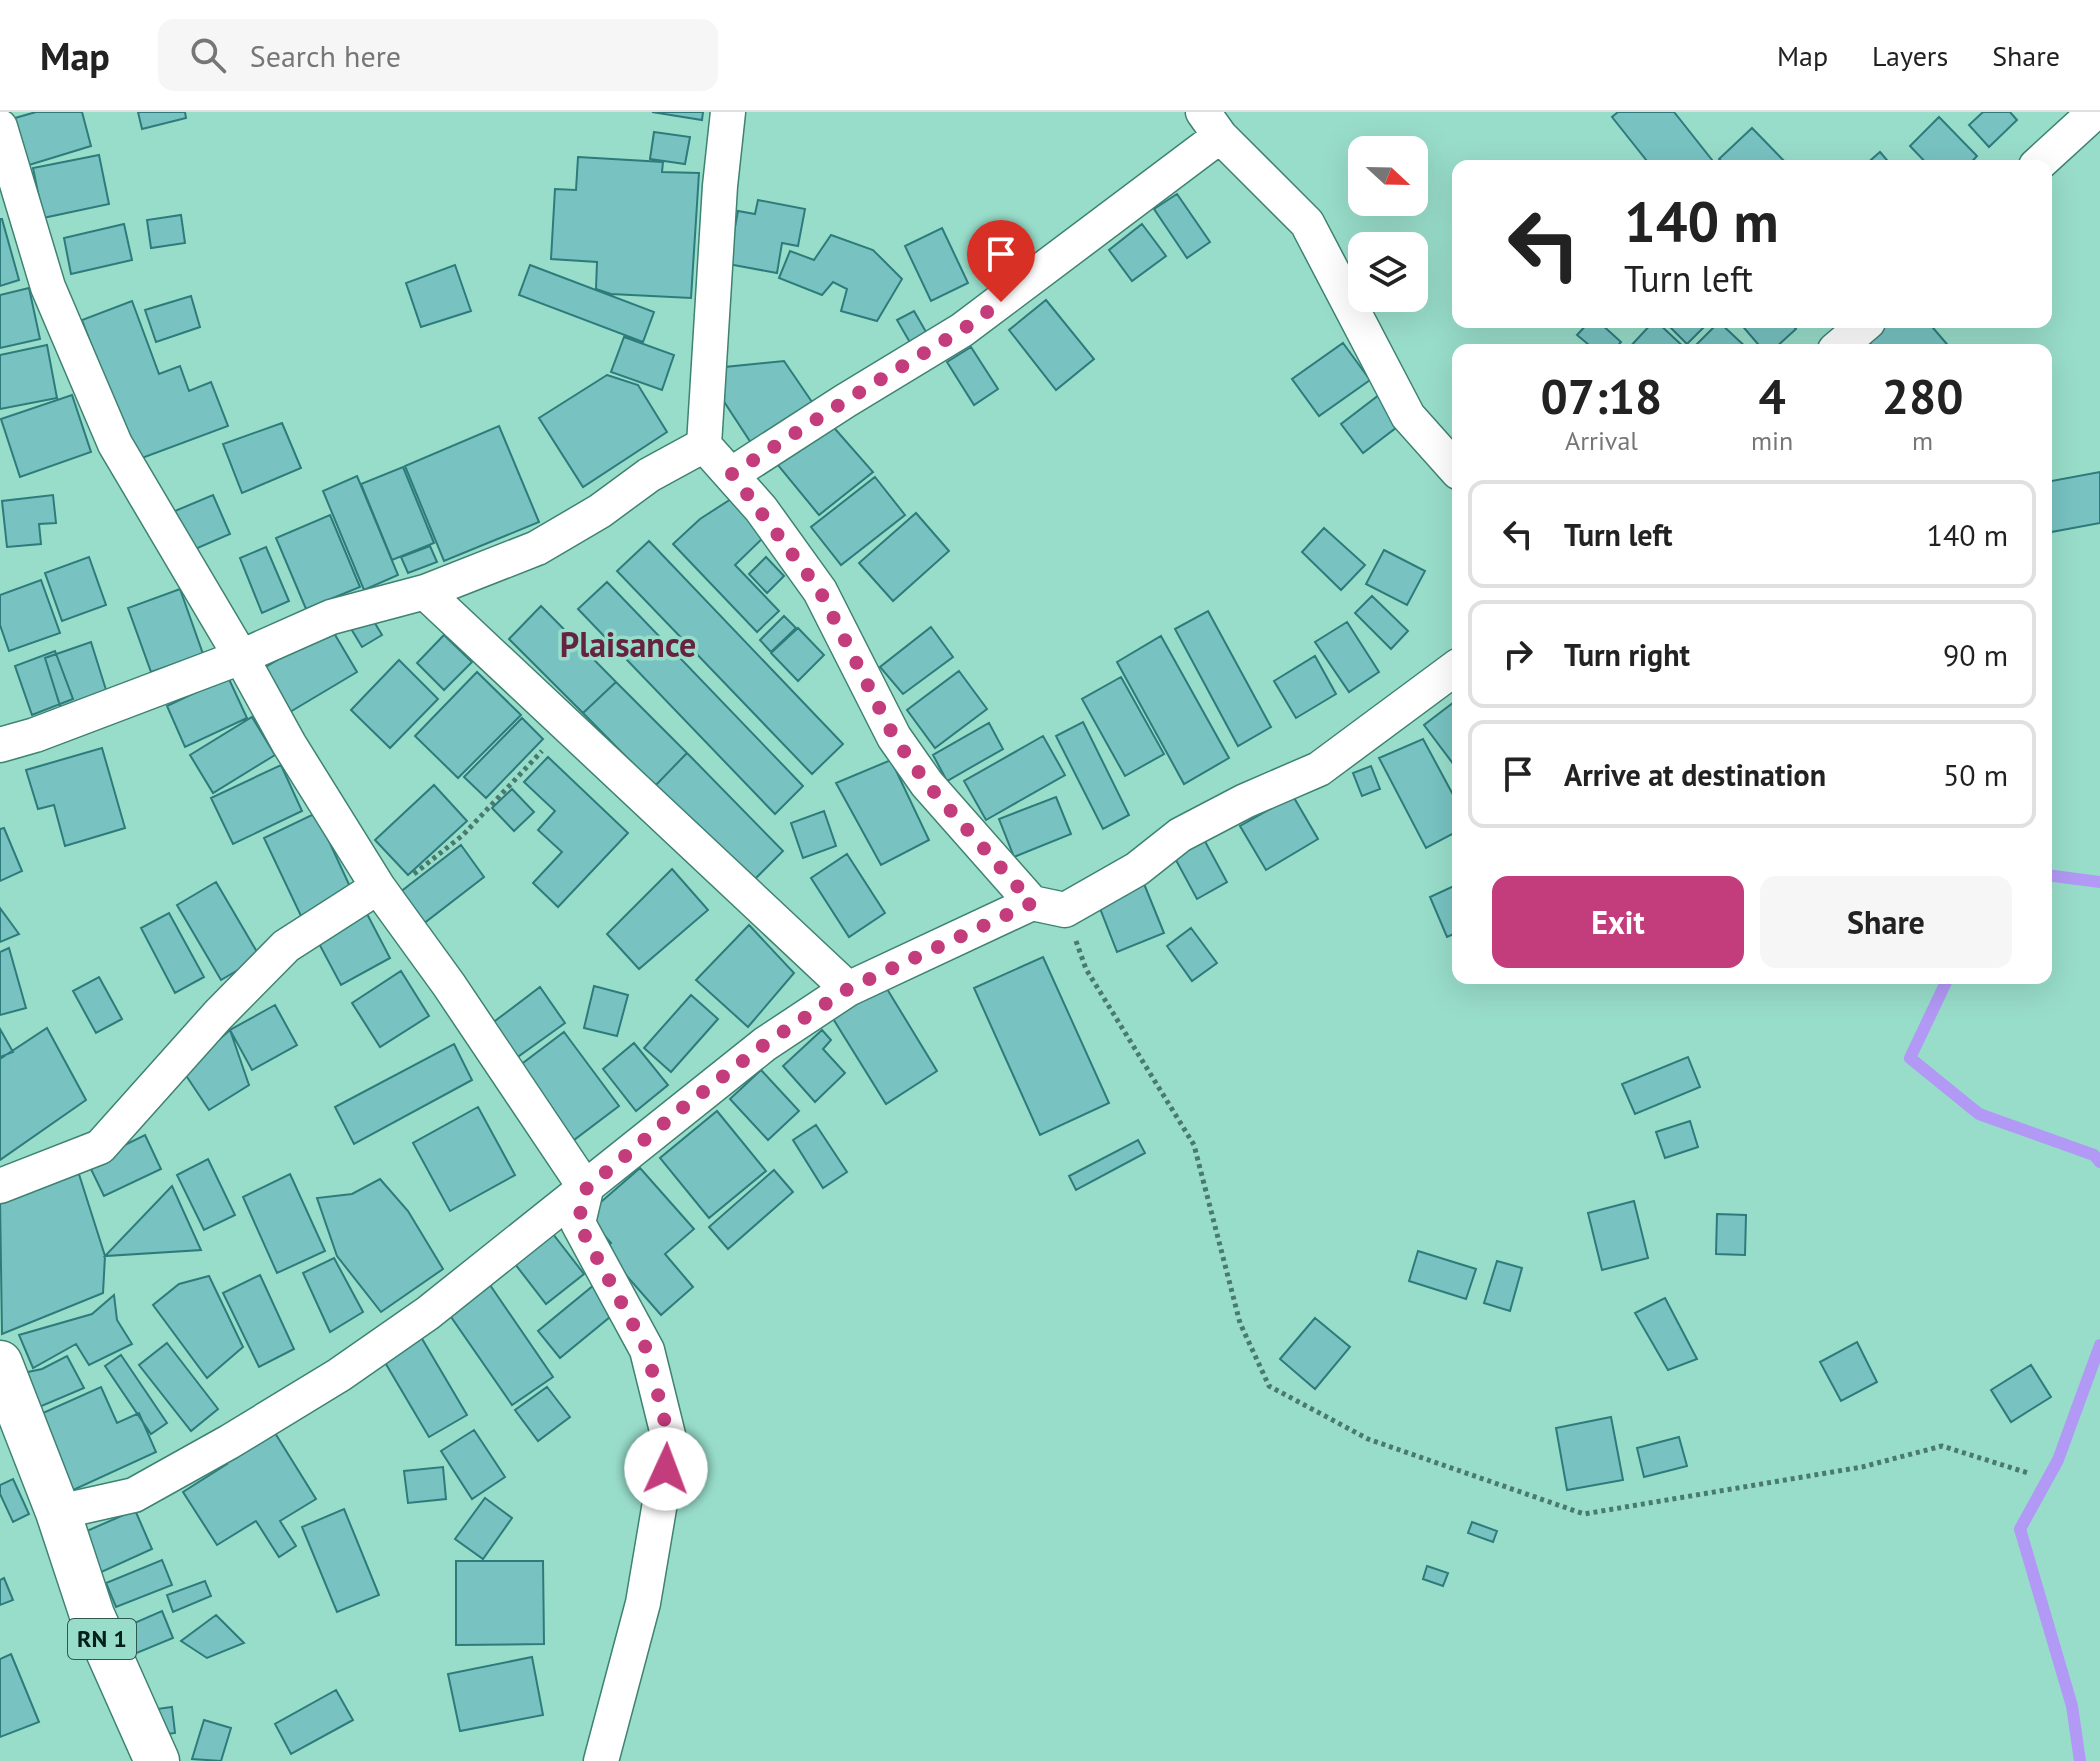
<!DOCTYPE html>
<html lang="en">
<head>
<meta charset="utf-8">
<style>
	body { margin:0; font-family:"PT Sans",sans-serif; background:#f6f6f6; color:#222; height:100vh; display:flex; flex-direction:column; font-size:30px; white-space:nowrap }
	* { box-sizing:border-box; margin:0 }
	p { font-size:26px; color:#767676 }
	.icon { flex:none; width:44px; height:44px; fill:none; stroke:currentColor; stroke-width:2; stroke-linecap:round; stroke-linejoin:round }
	.map { position:relative; flex:1; overflow:hidden }
	.sheet { position:absolute; left:1452px; top:232px; width:600px; height:640px; display:flex; flex-direction:column; background:#fff; border-radius:16px; box-shadow:0 8px 32px #0002 }
	.sheet>* { flex:none }
	.top-card { position:absolute; left:1452px; top:48px; width:600px; height:168px; border-radius:16px; box-shadow:0 8px 32px #0002; background:#fff; color:#222; overflow:hidden }
	.needle { width:52px; rotate:112deg }
	.tools { position:absolute; left:1348px; top:24px; display:grid; gap:16px }
	.tools a { display:grid; place-items:center; width:80px; height:80px; border-radius:16px; background:#fff; box-shadow:0 8px 32px #0002; font-size:40px }
	.pin { position:absolute; display:grid; place-items:center; width:68px; height:68px; color:#fff; margin:-82px -34px; border-radius:50% 50% 50% 0; rotate:-45deg; box-shadow:0 0 8px #0007 }
	.pin .icon { rotate:45deg }
	.me { position:absolute; width:88px; margin:-44px; rotate:2deg; stroke-linejoin:round; filter:drop-shadow(0 0 6px #0008) }
	.turn { display:flex; align-items:center; gap:28px; height:168px; padding:0 40px; font-size:36px }
	.turn .icon { width:104px; height:104px; stroke-width:2.5 }
	.turn b { display:block; font-size:56px; line-height:68px }
	.eta { display:flex; justify-content:space-evenly; align-items:center; height:136px; text-align:center }
	.eta b { font-size:48px; font-weight:600; line-height:56px }
	.action { display:flex; gap:16px; margin-top:auto; padding:16px 40px }
	.action a { flex:1; height:92px; border-radius:16px; background:#c33d7d; color:#fff; font-size:32px; font-weight:600; line-height:92px; text-align:center }
	.action a+a { background:#f6f6f6; color:#222 }
	ul { padding:0; list-style:none }
	li { display:flex; align-items:center; gap:24px; height:108px; margin:0 16px 12px; padding:0 24px; border:4px solid #e0e0e0; border-radius:16px }
	li div { flex:1 }
	li b { display:block; font-size:30px }
	li em { font-style:normal }
	header { display:flex; align-items:center; gap:48px; box-sizing:border-box; height:112px; padding:0 40px; background:#fff; border-bottom:2px solid #e0e0e0 }
	header strong { font-size:38px }
	nav { display:flex; gap:44px; margin-inline-start:auto; font-size:28px }
	.search { width:560px; height:72px; background:#f6f6f6; display:flex; align-items:center; gap:20px; box-sizing:border-box; padding:0 28px; border-radius:16px; color:#767676; font-size:30px }
	.map>svg:first-child { display:block }
	.lines { fill:none; stroke-linecap:round; stroke-linejoin:round }
	.stream { stroke:#b299f5; stroke-width:12 }
	.building { fill:#78c3c2; stroke:#2e7b7b; stroke-width:2 }
	.minor-casing { stroke:#3e8271; stroke-width:37 }
	.primary-casing { stroke:#3e8271; stroke-width:47 }
	.path { stroke:#4a7a6d; stroke-width:5; stroke-dasharray:4 4; stroke-linecap:butt }
	.minor { stroke:#fff; stroke-width:34 }
	.primary { stroke:#fff; stroke-width:44 }
	.route { stroke:#c33d7d; stroke-width:14; stroke-dasharray:0 25.2 }
	.labels { text-anchor:middle; stroke-width:7; stroke-linejoin:round; paint-order:stroke }
	.shield { fill:#98ddca; stroke:#30594e; stroke-width:2 }
	.shield-label { font-size:24px; font-weight:bold; fill:#032019 }
	.district-label { font-size:34px; font-weight:bold; fill:#652341; stroke:#98ddca }
</style>
</head>
<body>
<header>
<strong>Map</strong>
<div class="search"><svg class="icon" aria-label="search" viewBox="0 0 24 24"><circle cx="10" cy="10" r="6"/><path d="M15 15l6 6"/></svg>Search here</div>
<nav><a>Map</a><a>Layers</a><a>Share</a></nav>
</header>
<div class="map">
<svg width="2100" height="1649" viewBox="0 0 2100 1649">
	<rect width="100%" height="100%" fill="#98ddca"/>
	<g class="lines">
		<!-- stream -->
		<path class="stream" d="M2046,763l54,7
			M1948,866l-38,80 69,56 115,41 6,7
			M2080,1649l-8,-55 -52,-177 38,-69 42,-115"/>
	</g>
	<!-- building -->
	<path class="building" d="M36,0h46l9,34 -62,19 -14,-47z
		M138,0h47l1,6 -44,11z
		M652,0h51l-1,8z
		M1618,0h56l42,53 -65,1 -39,-49z
		M1983,0h27l7,8 -28,27 -20,-22z
		M1939,5l38,39 -9,10h-39l-19,-20z
		M1752,16l37,38h-63l-7,-7z
		M654,20l36,5 -5,27 -35,-5z
		M1880,40l12,14h-28z
		M99,43l10,49 -66,14 -10,-50z
		M578,45l85,5 -1,10 37,1 -8,125 -80,-4 -15,-5 1,-27 -46,-3 4,-70 21,1z
		M1177,82l33,48 -23,16 -33,-49z
		M758,88l47,9 -7,37 -16,-3 -5,30 -49,-9 10,-53 17,3z
		M181,103l4,28 -34,5 -4,-28z
		M0,107h2l17,61 -19,6z
		M124,112l8,36 -61,14 -7,-36z
		M1142,112l24,32 -34,25 -23,-31z
		M942,116l26,55 -37,18 -26,-55z
		M831,123l42,15 29,29 -25,42 -36,-10 6,-22 -14,-7 -11,13 -43,-17 11,-27 24,9z
		M455,153l16,46 -50,16 -15,-44z
		M530,153l124,47 -11,30 -124,-47z
		M29,176l11,51 -40,9v-53z
		M191,184l9,31 -44,15 -11,-32z
		M1046,188l48,59 -38,31 -47,-60z
		M132,189l27,73 21,-8 9,25 22,-9 17,44 -94,35 -52,-141z
		M914,199l15,26 -17,9 -15,-26z
		M1589,210h10l22,20 -7,8h-19l-18,-15z
		M1653,210h4l30,28h-60z
		M1665,210h44l-22,22z
		M1719,210l30,28h-46l-6,-6z
		M1739,210h51l6,7 -23,21h-10z
		M1885,210h43l24,28h-76l-10,-11z
		M624,225l50,18 -12,35 -51,-18z
		M1343,231l27,37 -51,36 -27,-37z
		M47,233l10,53 -57,11v-54z
		M971,235l27,42 -24,16 -27,-43z
		M784,249l28,41 -57,47 -34,-52 4,-30z
		M607,263l31,10 29,47 -84,55 -44,-69z
		M72,283l19,57 -71,25 -19,-58z
		M1379,283l22,29 -38,29 -22,-29z
		M829,310l44,50 -54,43 -42,-51z
		M282,311l19,45 -59,25 -19,-49z
		M499,314l40,96 -95,39 -39,-95z
		M403,355l31,76 -42,17 -31,-76z
		M2100,360v51l-54,10v-51z
		M357,364l41,99 -34,15 -41,-99z
		M875,365l30,38 -64,50 -30,-38z
		M53,383l3,28 -17,1 2,20 -34,3 -5,-46z
		M213,383l17,39 -37,16 -18,-39z
		M731,387l35,36 -31,30 44,46 -22,21 -84,-88 27,-25z
		M916,401l33,38 -56,50 -34,-38z
		M330,403l30,72 -54,22 -30,-71z
		M1324,416l41,37 -24,25 -39,-38z
		M649,429l194,203 -31,30 -195,-203z
		M430,434l7,16 -29,11 -7,-16z
		M266,435l23,54 -27,12 -22,-55z
		M1384,438l41,21 -18,34 -41,-21z
		M89,445l17,48 -44,16 -17,-48z
		M766,445l18,19 -17,17 -18,-19z
		M41,468l19,53 -51,18 -9,-26v-30z
		M607,470l196,204 -28,28 -197,-205z
		M180,477l23,65 -52,18 -23,-64z
		M1372,484l36,35 -17,18 -36,-36z
		M541,494l75,76 -33,31 -74,-74z
		M1208,499l63,116 -33,19 -63,-117z
		M370,503l12,20 -20,12 -12,-20z
		M784,504l12,12 -25,24 -11,-12z
		M1347,510l32,50 -30,20 -34,-50z
		M931,515l22,30 -50,37 -23,-27z
		M331,516l26,44 -67,40 -26,-44z
		M798,516l26,27 -26,26 -27,-28z
		M444,523l28,27 -28,28 -27,-27z
		M1161,524l68,122 -45,26 -67,-122z
		M91,530l16,51 -46,16 -16,-51z
		M55,539l18,48 -41,16 -17,-49z
		M1315,544l21,38 -40,24 -22,-37z
		M399,548l39,39 -48,49 -39,-38z
		M959,559l28,38 -52,39 -28,-38z
		M477,560l44,43 -63,63 -43,-42z
		M228,565l19,41 -62,29 -18,-41z
		M1121,565l43,77 -39,22 -43,-77z
		M616,570l71,71 -32,33 -72,-73z
		M1458,587v63l-4,3 -30,-40z
		M252,605l23,38 -62,38 -23,-38z
		M522,606l21,21 -57,59 -22,-21z
		M1083,610l46,93 -26,14 -47,-93z
		M989,611l14,26 -56,32 -14,-26z
		M1043,624l22,39 -79,45 -22,-39z
		M1423,627l35,65v27l-32,17 -47,-90z
		M102,636l23,80 -60,18 -11,-41 -16,4 -12,-39z
		M687,641l96,98 -32,32 -96,-97z
		M548,645l80,76 -70,74 -25,-24 29,-31 -24,-22 17,-19 -31,-29z
		M891,648l38,80 -48,25 -45,-82z
		M281,653l21,46 -69,33 -22,-46z
		M1371,654l9,23 -18,7 -9,-23z
		M434,673l33,36 -59,54 -33,-35z
		M512,677l22,23 -20,19 -22,-23z
		M1293,684l25,43 -52,31 -26,-44z
		M1056,685l15,37 -57,23 -15,-38z
		M824,699l12,35 -33,12 -12,-35z
		M316,701l36,78 -51,25 -37,-78z
		M4,716l18,43 -22,10v-52z
		M1201,722l26,48 -30,17 -26,-48z
		M461,733l23,32 -61,47 -24,-31z
		M847,742l38,59 -36,24 -38,-59z
		M672,757l36,41 -69,59 -32,-35z
		M1140,762l24,59 -47,19 -23,-59z
		M216,770l44,75 -39,23 -44,-75z
		M1456,773l2,47 -11,5 -17,-40z
		M0,796l19,26 -19,8z
		M366,800l24,46 -49,27 -25,-47z
		M169,801l35,64 -29,16 -34,-65z
		M749,813l45,48 -46,54 -52,-47z
		M1191,816l26,35 -25,18 -25,-35z
		M9,836l17,60 -26,7v-63z
		M1043,845l66,146 -69,32 -66,-147z
		M401,859l28,45 -49,31 -28,-44z
		M99,865l23,42 -26,14 -23,-42z
		M884,872l53,87 -51,33 -54,-87z
		M594,874l34,9 -11,41 -33,-8z
		M540,875l25,36 -57,41 -25,-34z
		M691,883l27,24 -47,53 -27,-24z
		M275,893l22,40 -45,25 -22,-40z
		M47,916l39,72 -86,60v-101z
		M0,917l13,23 -13,5z
		M230,918l19,55 -40,25 -26,-39z
		M822,918l9,10 -8,9 22,24 -30,29 -32,-36z
		M564,920l55,74 -49,37 -55,-74z
		M634,931l34,42 -32,26 -33,-42z
		M454,932l18,36 -118,64 -19,-37z
		M1688,945l12,30 -65,27 -13,-30z
		M761,958l38,41 -31,29 -38,-41z
		M478,995l37,68 -65,36 -37,-68z
		M717,999l49,60 -57,47 -49,-60z
		M1690,1009l8,26 -33,11 -9,-26z
		M816,1013l31,47 -24,16 -30,-48z
		M145,1023l16,34 -57,27 -16,-33z
		M1138,1028l7,13 -69,37 -7,-14z
		M208,1047l27,56 -31,15 -27,-55z
		M77,1056l28,88 -2,37 -101,41 -2,-135z
		M640,1056l54,61 -29,25 28,33 -32,28 -57,-65 7,-7 -25,-28z
		M774,1058l19,22 -65,57 -19,-22z
		M290,1062l35,77 -48,22 -34,-76z
		M380,1067l28,32 35,58 -62,43 -44,-56 -20,-58 35,-4z
		M172,1074l29,64 -96,6z
		M1634,1089l14,57 -46,12 -14,-57z
		M1717,1102l29,1 -1,40 -29,-1z
		M553,1122l31,40 -38,30 -31,-40z
		M1418,1139l58,18 -10,30 -57,-18z
		M334,1146l29,54 -33,20 -27,-59z
		M1497,1149l25,7 -12,43 -26,-8z
		M260,1163l34,74 -35,18 -36,-74z
		M209,1164l34,71 -36,31 -54,-73 26,-21z
		M490,1173l63,92 -41,28 -63,-91z
		M594,1173l22,27 -56,46 -22,-27z
		M114,1183l3,25 15,24 -43,21 -13,-21 -43,24 -14,-33 73,-21z
		M1665,1186l32,61 -29,11 -33,-57z
		M1315,1206l35,29 -35,42 -35,-30z
		M421,1225l46,78 -38,22 -46,-78z
		M1857,1230l20,40 -36,19 -21,-39z
		M167,1231l51,66 -27,22 -52,-66z
		M121,1243l46,68 -16,11 -46,-68z
		M67,1244l17,32 -59,25 -16,-37 33,-7z
		M2031,1253l20,32 -40,25 -20,-32z
		M101,1275l16,36 22,-10 17,39 -98,45 -33,-76z
		M547,1275l23,30 -32,24 -23,-31z
		M1611,1305l12,63 -56,10 -11,-62z
		M270,1313l46,74 -36,22 16,25 -17,11 -23,-36 -39,24 -34,-53 44,-28 -5,-8z
		M474,1318l31,47 -33,22 -31,-48z
		M1679,1325l8,29 -43,11 -7,-29z
		M443,1355l3,32 -38,4 -4,-32z
		M13,1367l16,35 -16,8 -13,-28v-9z
		M485,1386l27,20 -29,41 -28,-20z
		M344,1397l35,86 -42,17 -35,-85z
		M135,1398l17,39 -55,25 -17,-40z
		M1472,1410l25,9 -4,11 -25,-9z
		M162,1448l10,25 -56,22 -10,-24z
		M456,1449h87l1,83 -88,1z
		M1427,1454l21,7 -5,13 -20,-7z
		M4,1466l9,22 -13,5v-25z
		M205,1469l6,15 -38,16 -6,-17z
		M162,1499l11,27 -46,19 -11,-26z
		M216,1503l28,28 -37,15 -26,-17z
		M11,1542l28,68 -39,15v-78z
		M532,1545l11,58 -83,16 -12,-57z
		M336,1578l17,30 -62,34 -16,-30z
		M172,1595l3,26 -15,2 -3,-26z
		M204,1608l27,8 -10,33 -29,-2z"/>
	<g class="lines">
		<!-- minor casing -->
		<g class="minor-casing">
			<path id="minor" d="M728,0l-8,74 -16,259 57,64 59,82 74,146 33,47 105,119
				M1203,0l17,24 87,87 101,193 50,56
				M0,15l48,160 67,157 126,213 48,87 89,143 71,98 137,204 -8,34 69,127 23,93 -27,160 -42,158
				M2036,54l59,-54
				M1835,238l33,-28
				M732,362l113,-73 117,-71 258,-194
				M425,480l423,397
				M0,633l35,-10 206,-78 90,-40 94,-25 112,-44 63,-37 49,-36 55,-30
				M0,1074l100,-39 118,-132 68,-69 92,-59
				M58,1400l76,-17 95,-53 110,-67 89,-62 337,-269 83,-55 184,-86 33,7 72,-41 43,-34 65,-34 74,-32 139,-103"/>
		</g>
		<!-- primary casing -->
		<g class="primary-casing">
			<path id="primary" d="M0,1251l58,149 34,103 65,146"/>
		</g>
		<!-- path -->
		<path class="path" d="M414,762l49,-39 79,-84
			M1076,829l10,28 108,176 46,178 29,63 99,53 216,75 278,-47 80,-21 86,27"/>
		<!-- minor -->
		<use href="#minor" class="minor"/>
		<!-- primary -->
		<use href="#primary" class="primary"/>
	</g>
	<g class="lines">
		<!-- route -->
		<path class="route" d="M666,1357l4,-26 -23,-93 -69,-127 8,-34 95,-80 84,-65 83,-55 184,-86 -105,-119 -33,-47 -74,-146 -88,-117 113,-73 117,-71 39,-28"/>
	</g>
	<g class="labels">
		<!-- shield labels -->
		<rect class="shield" x="68" y="1507" width="68" height="40" rx="6"/>
		<g class="shield-label">
			<text x="102" y="1535">RN 1</text>
		</g>
		<!-- district labels -->
		<g class="district-label">
			<text x="628" y="545">Plaisance</text>
		</g>
	</g>
</svg>
<div class="tools">
<a><svg class="needle" viewBox="-14 -14 28 28"><path d="M0-13l5 13h-10z" fill="#e53935"/><path d="M0 13l5-13h-10z" fill="#767676"/></svg></a>
<a><svg class="icon" aria-label="layers" viewBox="0 0 24 24"><path d="M12 4l9 5-9 5-9-5zM3 14l9 5 9-5"/></svg></a>
</div>
<div class="pin" style="left:1001px;top:190px;background:#d93025"><svg class="icon" aria-label="arrive" viewBox="0 0 24 24"><path d="M6 21V4h12l-3 4 3 4H6"/></svg></div>
<svg class="me" style="left:666px;top:1357px" viewBox="-20 -20 40 40"><circle r="19" fill="#fff"/><path d="M0-13L10 11 0 6-10 11z" fill="#c33d7d"/></svg>
<div class="top-card">
<div class="turn"><svg class="icon" aria-label="left" viewBox="0 0 24 24"><path d="M17 20v-9H6M10 6l-5 5 5 5"/></svg><div><b>140 m</b>Turn left</div></div>
</div>
<section class="sheet">
<div class="eta">
<div><b>07:18</b><p>Arrival</p></div>
<div><b>4</b><p>min</p></div>
<div><b>280</b><p>m</p></div>
</div>
<ul>
<li><svg class="icon" aria-label="left" viewBox="0 0 24 24"><path d="M17 20v-9H6M10 6l-5 5 5 5"/></svg><div><b>Turn left</b></div><em>140 m</em></li>
<li><svg class="icon" aria-label="right" viewBox="0 0 24 24"><path d="M7 20v-9h11M14 6l5 5-5 5"/></svg><div><b>Turn right</b></div><em>90 m</em></li>
<li><svg class="icon" aria-label="arrive" viewBox="0 0 24 24"><path d="M6 21V4h12l-3 4 3 4H6"/></svg><div><b>Arrive at destination</b></div><em>50 m</em></li>
</ul>
<div class="action"><a>Exit</a><a>Share</a></div>
</section>
</div>
</body>
</html>
